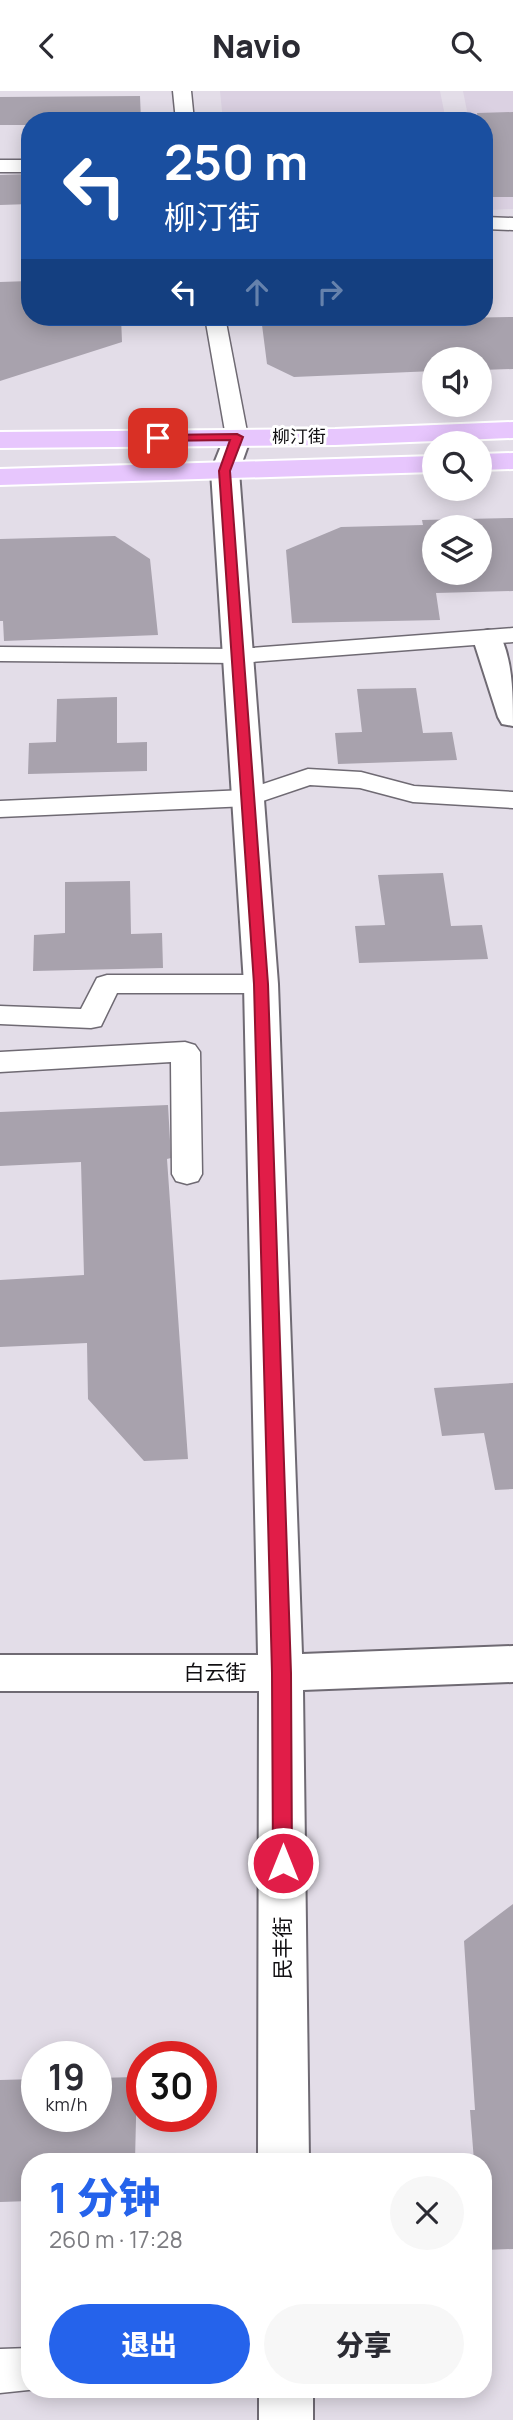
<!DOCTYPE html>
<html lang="zh">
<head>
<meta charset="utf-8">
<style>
	body { margin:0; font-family:Manrope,"Noto Sans SC",sans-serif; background:#f7f7f7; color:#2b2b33; height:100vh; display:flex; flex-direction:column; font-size:26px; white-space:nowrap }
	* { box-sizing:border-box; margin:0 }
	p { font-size:23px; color:#7c7c81 }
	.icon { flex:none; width:38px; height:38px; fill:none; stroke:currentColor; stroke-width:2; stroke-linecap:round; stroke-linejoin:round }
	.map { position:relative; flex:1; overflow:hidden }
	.sheet { position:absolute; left:21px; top:2062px; width:471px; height:245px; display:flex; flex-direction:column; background:#fff; border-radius:28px; box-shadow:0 4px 18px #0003 }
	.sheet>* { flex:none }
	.guide { position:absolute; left:21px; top:21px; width:472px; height:214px; border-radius:28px; box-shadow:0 4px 18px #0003; background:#1a4fa0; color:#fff; overflow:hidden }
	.buttons { position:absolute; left:422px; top:256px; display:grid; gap:14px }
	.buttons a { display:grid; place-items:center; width:70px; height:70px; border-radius:50%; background:#fff; box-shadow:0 4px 18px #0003; font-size:35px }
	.speed { position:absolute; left:21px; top:1950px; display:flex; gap:14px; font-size:35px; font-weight:700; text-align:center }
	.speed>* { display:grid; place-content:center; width:91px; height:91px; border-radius:50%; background:#fff; box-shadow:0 4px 18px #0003; line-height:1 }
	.speed small { font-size:18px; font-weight:400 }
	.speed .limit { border:10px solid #d22; background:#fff; color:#111 }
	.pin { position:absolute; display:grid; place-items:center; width:60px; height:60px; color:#fff; margin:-30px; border-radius:14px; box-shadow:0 4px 10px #0006 }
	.me { position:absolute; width:77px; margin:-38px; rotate:0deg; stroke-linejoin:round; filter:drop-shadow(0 0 5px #0008) }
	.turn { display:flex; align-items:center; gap:24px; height:147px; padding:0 28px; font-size:32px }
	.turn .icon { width:91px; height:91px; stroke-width:2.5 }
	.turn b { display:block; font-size:49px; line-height:60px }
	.lanes { display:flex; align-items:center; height:66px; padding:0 28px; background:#0003; justify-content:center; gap:35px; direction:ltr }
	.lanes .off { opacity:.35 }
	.round { display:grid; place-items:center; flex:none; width:74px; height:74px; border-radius:37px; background:#f7f7f7 }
	.summary { display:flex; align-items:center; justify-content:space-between; height:119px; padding:0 28px }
	h1 { font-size:42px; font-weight:800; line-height:52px; color:#2563eb }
	.primary-button { display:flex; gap:14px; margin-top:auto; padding:14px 28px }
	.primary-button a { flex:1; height:80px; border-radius:42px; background:#2563eb; color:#fff; font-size:28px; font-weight:800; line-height:80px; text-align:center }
	.primary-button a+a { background:#f7f7f7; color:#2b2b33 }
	header { display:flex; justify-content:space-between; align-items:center; height:91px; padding:0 28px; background:#fff; font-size:32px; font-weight:800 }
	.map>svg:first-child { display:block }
	.built { fill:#dbd1e2 }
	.building { fill:#a8a2ad; fill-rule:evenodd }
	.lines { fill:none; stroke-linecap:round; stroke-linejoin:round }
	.lane-casing { stroke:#6f6a73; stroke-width:3 }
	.street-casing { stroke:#6f6a73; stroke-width:4 }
	.primary-casing { stroke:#fff; stroke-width:4 }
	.lane { fill:#fff; fill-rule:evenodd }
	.street { fill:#fff; fill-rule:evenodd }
	.primary { fill:#e7c6fd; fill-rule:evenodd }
	.route { fill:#e11d48; stroke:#92132f; stroke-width:2 }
	.labels { text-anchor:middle; stroke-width:6; stroke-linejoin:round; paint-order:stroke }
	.far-street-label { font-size:18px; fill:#110f12; stroke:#fff }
	.street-label { font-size:21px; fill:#110f12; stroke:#fff }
</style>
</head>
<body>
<header><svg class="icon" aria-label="back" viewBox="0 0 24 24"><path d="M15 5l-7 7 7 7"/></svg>Navio<svg class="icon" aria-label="search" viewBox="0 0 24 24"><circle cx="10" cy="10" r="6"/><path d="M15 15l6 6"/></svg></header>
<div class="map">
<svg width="513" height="2329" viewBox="0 0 513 2329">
	<rect width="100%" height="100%" fill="#e3dde8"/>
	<!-- built -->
	<path class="built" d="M220,0h220l6,30h-223z
		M463,0h50v118l-25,1 -3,-16v-73h-16z"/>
	<!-- building -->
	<path class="building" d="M140,5l1,25h-111v4h-30v-28z
		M513,21v85h-20l-8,-42v-34h-7l-1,-8z
		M30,83v30l-30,1v-30z
		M30,190v36h91l1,25 -122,39v-99z
		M261,226h141l1,2 110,-2v52l-33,1v-11h-46v12l-140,6 -27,-13z
		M513,427v73l-77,2 4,27 -148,3 -6,-73 55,-23 82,-2 -1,-5zM434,436h46v45h-46z
		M115,445l35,23 8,76 -154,6 -1,-20h-3v-82z
		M416,597l7,45 29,-1 5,28 -119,4 -3,-31 27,-1 -5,-43z
		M117,606v46l30,-1v29l-119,3 1,-31 27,-1 1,-43z
		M443,782l8,53 31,-1 6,34 -129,4 -4,-37 30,-1 -7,-50z
		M130,790l1,53 31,-1 1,35 -130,3 1,-36 31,-2v-51z
		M168,1014l3,53 -4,1 21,300 -44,2 -56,-62 -1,-56 -87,4v-67l84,-5 -3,-113 -81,4v-54z
		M513,1292v106l-18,1 -11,-57 -42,3 -8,-48z
		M513,1813v345l-30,1v-89h-9l-4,-51h5l-11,-169z
		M137,1986l-2,84h-105v40l-30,1v-122l37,-1v37h59v-38z"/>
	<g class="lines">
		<!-- lane casing -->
		<g class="lane-casing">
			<path id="lane" d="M173,0h18l3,30h-18z
				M0,69h30v12h-30z
				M485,126l28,1v12l-28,-1z
				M205,226h20l23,120 -3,5 -8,2 -11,-7z
				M513,537v14l-275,21 -238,-2v-14l238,2z
				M308,678l53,3 53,14 99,6v16l-100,-6 -53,-14 -50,-3 -62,21 -248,11v-16l245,-11z
				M107,884h154l10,3 4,6 -4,6 -10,3h-144l-16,33 -10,2 -91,-4v-18l81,3 16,-31z
				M185,951l10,3 5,7 2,122 -4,7 -11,3 -11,-3 -4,-7 -1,-112 -171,10v-20z
				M30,2257v41h8l-38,4v-44z"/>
		</g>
		<!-- street casing -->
		<g class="street-casing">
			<path id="street" d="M237,338l10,2 4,6 -12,34 39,513 24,670 211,-8v36l-210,8 6,471h-51l1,-470h-259v-36h258l-14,-671 -33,-513 16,-40z
				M488,539l11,3c14,27 14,62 14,93l-11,-2 -4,-7 -25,-78 4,-6z
				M259,2298h54v31h-54z"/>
		</g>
		<!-- primary casing -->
		<g class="primary-casing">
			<path id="primary" d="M513,331v16l-178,7 -335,3v-16l335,-3z
				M513,362v16l-33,1v-16z
				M434,365v16l-434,13v-16z"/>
		</g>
		<!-- lane -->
		<use href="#lane" class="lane"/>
		<!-- street -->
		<use href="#street" class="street"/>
		<!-- primary -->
		<use href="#primary" class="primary"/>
	</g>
	<!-- route -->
	<path class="route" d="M237,343l6,3 -13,34 38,513 23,689 1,190 -3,6 -6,2 -7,-2 -3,-6 -1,-190 -18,-689 -35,-513 11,-31 -72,1 -5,-3 5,-3z"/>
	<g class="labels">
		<!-- far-street labels -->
		<g class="far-street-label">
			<text x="299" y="352">柳汀街</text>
		</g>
		<!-- street labels -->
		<g class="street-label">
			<text x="215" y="1589">白云街</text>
			<text transform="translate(283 1857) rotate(-90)" y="7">民丰街</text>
		</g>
	</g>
</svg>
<div class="buttons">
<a><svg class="icon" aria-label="sound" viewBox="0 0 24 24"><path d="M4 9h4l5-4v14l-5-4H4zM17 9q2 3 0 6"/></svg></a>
<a><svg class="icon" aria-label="search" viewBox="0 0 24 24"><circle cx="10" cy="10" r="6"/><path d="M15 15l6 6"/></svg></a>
<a><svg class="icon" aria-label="layers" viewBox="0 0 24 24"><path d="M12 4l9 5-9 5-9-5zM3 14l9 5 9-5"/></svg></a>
</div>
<div class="speed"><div>19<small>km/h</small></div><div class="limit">30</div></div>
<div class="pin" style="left:158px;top:347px;background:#d93025"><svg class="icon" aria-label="arrive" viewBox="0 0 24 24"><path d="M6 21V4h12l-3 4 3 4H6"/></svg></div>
<svg class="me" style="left:283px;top:1772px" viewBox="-20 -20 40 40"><circle r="17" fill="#e11d48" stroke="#fff" stroke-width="3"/><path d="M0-11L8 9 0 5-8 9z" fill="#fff"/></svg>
<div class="guide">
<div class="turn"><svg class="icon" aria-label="left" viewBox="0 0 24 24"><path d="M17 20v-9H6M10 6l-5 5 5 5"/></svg><div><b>250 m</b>柳汀街</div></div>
<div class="lanes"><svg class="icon" aria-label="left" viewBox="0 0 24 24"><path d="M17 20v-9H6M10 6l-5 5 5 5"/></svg><svg class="icon off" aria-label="ahead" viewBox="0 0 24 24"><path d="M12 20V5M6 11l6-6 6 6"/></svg><svg class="icon off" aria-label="right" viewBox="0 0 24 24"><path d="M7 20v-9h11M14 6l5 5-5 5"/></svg></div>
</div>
<section class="sheet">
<div class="summary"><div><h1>1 分钟</h1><p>260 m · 17:28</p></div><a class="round"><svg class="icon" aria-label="close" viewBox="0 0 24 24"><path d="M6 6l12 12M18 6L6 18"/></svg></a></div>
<div class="primary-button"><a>退出</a><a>分享</a></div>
</section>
</div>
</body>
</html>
